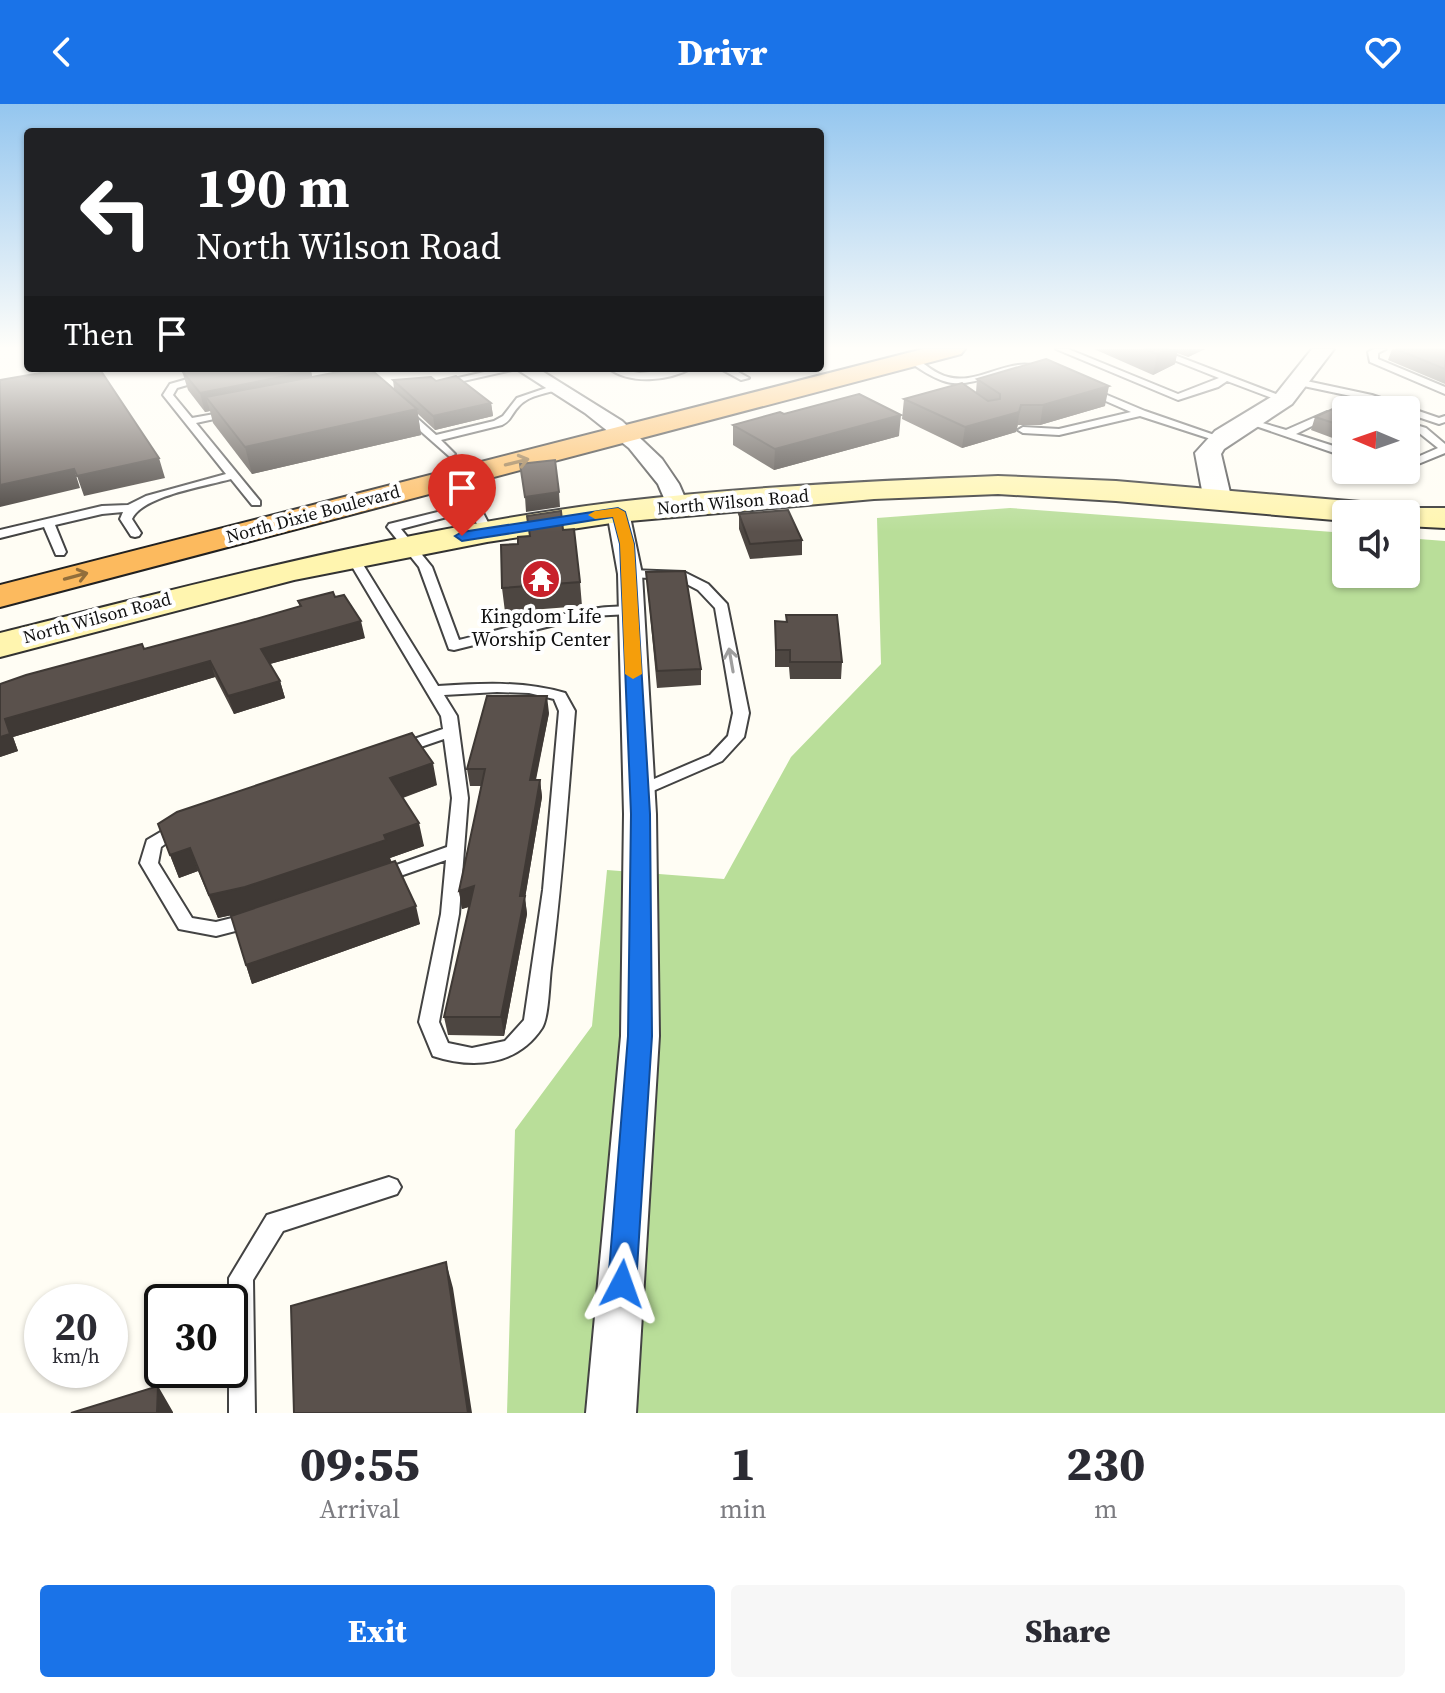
<!DOCTYPE html>
<html lang="en">
<head>
<meta charset="utf-8">
<style>
	body { margin:0; font-family:"Source Serif 4",serif; background:#f7f7f7; color:#2b2b33; height:100vh; display:flex; flex-direction:column; font-size:30px; white-space:nowrap }
	* { box-sizing:border-box; margin:0 }
	p { font-size:26px; color:#7c7c81 }
	.icon { flex:none; width:44px; height:44px; fill:none; stroke:currentColor; stroke-width:2; stroke-linecap:round; stroke-linejoin:round }
	.map { position:relative; height:1309px; overflow:hidden }
	.panel { display:flex; flex-direction:column; background:#fff; flex:1 }
	.panel>* { flex:none }
	.hud { position:absolute; left:24px; top:24px; width:800px; height:244px; border-radius:8px; box-shadow:0 2px 6px #0004; background:#202124; color:#fff; overflow:hidden }
	.needle { width:52px; rotate:272deg }
	.controls { position:absolute; left:1332px; top:292px; display:grid; gap:16px }
	.controls a { display:grid; place-items:center; width:88px; height:88px; border-radius:8px; background:#fff; box-shadow:0 2px 6px #0004; font-size:40px }
	.speed { position:absolute; left:24px; top:1180px; display:flex; gap:16px; font-size:40px; font-weight:700; text-align:center }
	.speed>* { display:grid; place-content:center; width:104px; height:104px; border-radius:50%; background:#fff; box-shadow:0 2px 6px #0004; line-height:1 }
	.speed small { font-size:20px; font-weight:400 }
	.speed .limit { border:4px solid #111; border-radius:12px; background:#fff; color:#111 }
	.pin { position:absolute; display:grid; place-items:center; width:68px; height:68px; color:#fff; margin:-82px -34px; border-radius:50% 50% 50% 0; rotate:-45deg; box-shadow:0 0 8px #0007 }
	.pin .icon { rotate:45deg }
	.me { position:absolute; width:88px; margin:-44px; rotate:4deg; stroke-linejoin:round; filter:drop-shadow(0 0 6px #0008) }
	.turn { display:flex; align-items:center; gap:28px; height:168px; padding:0 40px; font-size:36px }
	.turn .icon { width:104px; height:104px; stroke-width:2.5 }
	.turn b { display:block; font-size:56px; line-height:68px }
	.then { display:flex; align-items:center; height:76px; padding:0 40px; background:#0003; gap:16px; font-size:30px }
	.eta { display:flex; justify-content:space-evenly; align-items:center; height:136px; text-align:center }
	.eta b { font-size:48px; font-weight:800; line-height:56px }
	.cta { display:flex; gap:16px; margin-top:auto; padding:16px 40px }
	.cta a { flex:1; height:92px; border-radius:8px; background:#1a73e8; color:#fff; font-size:32px; font-weight:800; line-height:92px; text-align:center }
	.cta a+a { background:#f7f7f7; color:#2b2b33 }
	header { display:flex; justify-content:space-between; align-items:center; height:104px; padding:0 40px; background:#1a73e8; color:#fff; font-size:36px; font-weight:800 }
	.map>svg:first-child { display:block }
	.forest { fill:#b9de99 }
	.lines { fill:none; stroke-linecap:round; stroke-linejoin:round }
	.service-casing { stroke:#434343; stroke-width:4 }
	.minor-casing { stroke:#434343; stroke-width:4 }
	.tertiary-casing { stroke:#434343; stroke-width:4 }
	.secondary-casing { stroke:#323232; stroke-width:4 }
	.trunk-casing { stroke:#212121; stroke-width:4 }
	.service { fill:#fff; fill-rule:evenodd }
	.minor { fill:#fff; fill-rule:evenodd }
	.tertiary { fill:#fff; fill-rule:evenodd }
	.secondary { fill:#fff5af; fill-rule:evenodd }
	.trunk { fill:#fcba5e; fill-rule:evenodd }
	.wall { fill:#4d4641 }
	.shaded-wall { fill:#3f3935 }
	.building { fill:#5a514c; stroke:#3f3935; stroke-width:2 }
	.oneway { stroke:#926e3b }
	.oneway2 { stroke:#9f9f9f }
	.route { fill:#1a73e8; stroke:#114b97; stroke-width:2 }
	.slow { fill:#f59e0b }
	.labels { text-anchor:middle; stroke-width:8; stroke-linejoin:round; paint-order:stroke }
	.far-street-label { font-size:18px; fill:#101010; stroke:#fff }
	.poi-label { font-size:20px; fill:#101010; stroke:#fff }
</style>
</head>
<body>
<header><svg class="icon" aria-label="back" viewBox="0 0 24 24"><path d="M15 5l-7 7 7 7"/></svg>Drivr<svg class="icon" aria-label="heart" viewBox="0 0 24 24"><path d="M12 20l-8-8c-3-5 5-10 8-4 3-6 11-1 8 4z"/></svg></header>
<div class="map">
<svg width="1445" height="1309" viewBox="0 0 1445 1309">
	<rect width="100%" height="100%" fill="#fffdf4"/>
	<!-- forest -->
	<path class="forest" d="M1010,404l336,25v41h60v-36l39,3v872h-938l8,-283 77,-104 15,-156 117,9 67,-122 90,-93 -4,-146z"/>
	<g class="lines">
		<!-- service casing -->
		<g class="service-casing">
			<path id="service" d="M1056,245h12l110,45 41,-16 -73,-29h13l130,50 -9,2 -53,-20 -9,6 -40,13z
				M1374,245h12l-8,4v6l67,28v7l-75,-32 -2,-10z
				M908,253h6c11,7 21,17 34,20 31,9 65,-24 95,-8 -8,4 -20,1 -30,3 -53,10 -55,24 -105,-11z
				M502,264h19l-80,18 -5,-3z
				M608,264l32,5 52,-5c-23,13 -62,17 -84,0z
				M719,264h12l18,10 -8,2z
				M205,270l3,1v4l-31,9 -4,7 19,23 45,-8v4l-41,9 64,78v4h-8l-21,-26c-25,7 -89,17 -99,40l9,14 -2,3 -4,1 -4,-1 -11,-17 3,-7 -21,2 -47,11 11,27 -2,3h-8l-12,-28 -44,11v-8l102,-24 26,-1 18,-9 80,-22 -63,-79 7,-11z
				M1297,275l75,16 67,23 6,-2v6l-6,2 -33,-11v-3h-9l-32,-11 -71,-15 -2,-2z
				M558,280l3,1v4c-13,4 -32,6 -42,17 -8,8 -7,14 -17,19l-61,15 14,14 -5,3 -51,-45 9,-2 28,25 58,-14 9,-5 14,-18z
				M1088,283l57,24 78,27 -9,2 -74,-24 -81,19 -36,-2 -5,-3 5,-3 36,2 72,-17 -46,-20v-4z
				M1327,308l9,2 -40,20 50,16v7l-102,-35 5,-3 37,11z
				M1406,318l20,6 19,16v9l-39,16v-7l32,-14 -20,-16 -12,-4z
				M474,399l6,4 13,25 -2,3h-8l-13,-24 -69,18 31,38 27,73c30,-7 157,-45 178,-30l-7,4 -39,2 -137,34 -5,-1 -30,-82 -32,-40 2,-3z
				M353,450l6,4 79,128c44,-3 85,-5 127,7l10,18c-7,86 -13,171 -24,257 -2,15 -2,48 -9,60 -25,38 -69,41 -109,28l-14,-34 22,-108 5,-54 -66,23 -6,-2 -3,-4 3,-4 73,-26 5,-49 -8,-59 -44,15 -8,-5 2,-3 49,-17 -2,-13 -94,-158zM497,588l32,1 25,6 5,12 -16,179 -19,130 -19,21 -33,7 -24,-5 -9,-21 20,-108 9,-116 -11,-82 -13,-21z
				M630,466l54,2 24,12 19,20 22,109 -5,24 -22,24 -83,36 -6,-1 -2,-4 2,-4 77,-33 18,-19 5,-23 -18,-105 -17,-18 -21,-11 -52,-2 -1,-3z
				M181,716l9,6 -29,21 -3,16 34,55 24,4 36,-9 7,2 2,5 -2,5 -43,11 -37,-7 -39,-66 7,-23z
				M389,1073l8,3 4,7 -4,7 -114,37 -30,49 2,133h-26v-135l38,-63z"/>
		</g>
		<!-- minor casing -->
		<g class="minor-casing">
			<path id="minor" d="M515,264h22l85,53 40,38 17,25 10,23 -3,5h-16l-12,-28 -29,-36 -44,-35z
				M618,401l11,7 13,62 14,240 3,222 -23,377h-50l35,-377 3,-222 -6,-240 -11,-62z"/>
		</g>
		<!-- tertiary casing -->
		<g class="tertiary-casing">
			<path id="tertiary" d="M1312,245h22l-42,55 -68,45 -3,5 11,47 -4,6 -10,2 -10,-2 -4,-6 -9,-48 20,-22 61,-37z"/>
		</g>
		<!-- secondary casing -->
		<g class="secondary-casing">
			<path id="secondary" d="M998,372l118,5 268,23 13,4h48v20l-39,-2v-12h-60v7l-230,-20 -118,-7 -124,5 -256,23 -131,20 -193,38 -294,77v-24c204,-51 408,-105 617,-131 126,-15 254,-21 381,-26z"/>
		</g>
		<!-- trunk casing -->
		<g class="trunk-casing">
			<path id="trunk" d="M923,245h42l-4,5 -961,253v-22z"/>
		</g>
		<!-- service -->
		<use href="#service" class="service"/>
		<!-- minor -->
		<use href="#minor" class="minor"/>
		<!-- tertiary -->
		<use href="#tertiary" class="tertiary"/>
		<!-- secondary -->
		<use href="#secondary" class="secondary"/>
		<!-- trunk -->
		<use href="#trunk" class="trunk"/>
	</g>
	<!-- wall -->
	<path class="wall" d="M1094,245h111l-17,8 -11,-4 -2,11 -22,11z
		M1392,245h53v35l-57,-24z
		M182,267h129l1,6 82,12 -1,-9 43,1 55,22 2,13 -58,14 -17,-16 3,21 -169,39 -39,-51 -3,-12 -5,1 -17,-22z
		M977,275l128,27 -65,19h-22l-2,7 -54,16 -60,-29 2,-20 72,-7z
		M1346,306v33l-35,-13 4,-13z
		M784,310l115,22 -125,34 -41,-25v-20z
		M739,410l63,26v15l-52,4 -11,-30z
		M563,426l17,52 2,24 -77,6 -3,-24 16,-44z
		M646,468l55,97v16l-44,3z
		M298,497l67,37 -95,26 10,17 5,17 -51,16 -19,-37 -202,60 5,14 -18,6v-73l144,-35 156,-42z
		M786,511l56,47 -1,17h-51l-1,-12h-14v-46l11,1z
		M549,609l-13,67h4l2,17 -17,101 2,16 -23,122 -56,-1 -4,-18 25,-110 -7,2 -3,-18 22,-105h-11l-3,-17z
		M437,681l-34,13 21,48 -34,12 30,66 -168,60 -6,-19 -13,-50 -15,3 -20,-47 -19,7 -21,-54z"/>
	<!-- shaded-wall -->
	<path class="shaded-wall" d="M1169,245h9l-3,15 -22,11 4,-21z
		M1190,245h15l-17,8z
		M311,267l4,19 -109,7 4,14 -5,1 -5,-19z
		M1109,282l-4,20 -65,19 3,-20z
		M491,299l2,13 -58,14 -2,-14z
		M1021,301l-5,27 -54,16 3,-21z
		M417,305l4,26 -169,39 -7,-27z
		M901,311l-2,21 -125,34 1,-21z
		M1418,317l-5,14 -7,4v-12z
		M159,354l6,20 -81,18 -7,-20z
		M74,365l6,19 -80,19v-22z
		M559,388l1,15 -34,5 -1,-15z
		M361,517l4,17 -99,27 -5,-16z
		M210,557l5,16 -202,60 5,14 -18,6v-20l5,-18z
		M280,577l5,17 -51,16 -6,-18z
		M547,592l2,17 -17,84 -2,-17z
		M433,659l4,22 -42,15 -5,-22z
		M540,676l2,17 -17,101 2,16 -23,122 -3,-19z
		M419,719l5,23 -34,12 1,5 -138,47 -35,8 -9,-23z
		M190,744l8,23 -19,7 -9,-23z
		M474,782l3,18 -15,5 -3,-18z
		M416,802l4,18 -168,60 -6,-19z
		M446,1158l7,26 19,125h-4z
		M158,1282l15,26v1h-16z"/>
	<!-- building -->
	<path class="building" d="M1144,245h25l-12,5z
		M1396,245h49v20z
		M1046,255l63,27 -66,19h-22l-2,7 -54,15 -61,-28 58,-16 26,18 12,-2v-5l-23,-15z
		M69,264h30l60,90 -82,18 -3,-7 -74,16v-105z
		M197,264h110l4,3 -111,22 -18,-22z
		M359,264h5l10,4 43,37 -172,38 -39,-50z
		M456,272l35,27 -58,13 -40,-36 38,-3 5,4z
		M859,290l42,21 -126,34 -42,-24 47,-13 4,2z
		M1352,296l32,10h-38v17l-31,-10z
		M1406,313l12,4 -12,6z
		M555,356l4,32 -34,5 -5,-33z
		M788,406l14,30 -52,4 -11,-30z
		M561,407l2,19 11,-1 6,53 -78,6 -1,-43 17,-1v-7l12,-1 -3,-20z
		M685,467l16,98 -44,2 -11,-99z
		M333,488l2,5 9,-2 17,26 -100,28 19,32 -52,15 -18,-35 -205,58 5,15 -10,3v-53l26,-9 116,-31 2,5 101,-27 56,-16 -3,-5z
		M786,511h51l5,47h-52v-12h-14l-1,-29 12,1z
		M487,592h60l-17,84h10l-20,116h5l-24,121h-57l30,-131 -15,5 26,-122h-18z
		M412,629l21,30 -43,15 29,45 -35,12 2,5 -141,47 -36,8 -19,-47 -20,7 -12,-31 19,-12z
		M395,757l21,45 -170,59 -15,-49z
		M446,1158l22,151h-174l-3,-107z
		M158,1282l-1,27h-86z"/>
	<!-- one-way arrows -->
	<defs><path id="oneway-shaft" d="M-6 0H5M1.5-3L5.5 0L1.5 3" fill="none" stroke-width="1.6" stroke-linecap="round" stroke-linejoin="round" transform="scale(2)"/></defs>
	<g class="oneway">
		<use href="#oneway-shaft" transform="translate(517 358) rotate(-14)"/>
		<use href="#oneway-shaft" transform="translate(76 472) rotate(-15)"/>
	</g>
	<use class="oneway2" href="#oneway-shaft" transform="translate(731 556) rotate(-100)"/>
	<!-- sky -->
	<linearGradient id="sky" x2="0" y2="1"><stop stop-color="#94c6ef"/><stop offset="0.57" stop-color="#fffefa"/><stop offset="1" stop-color="#fffefa" stop-opacity="0"/></linearGradient>
	<rect width="1445" height="428" fill="url(#sky)"/>
	<!-- route -->
	<path class="route" d="M618,404l7,4 9,32 16,270 2,222 -16,248 -4,10 -10,4 -10,-4 -4,-10 20,-248 3,-222 -11,-270 -7,-27 -151,24 -7,-5 7,-4z"/>
	<!-- slow -->
	<path class="slow" d="M618,404l7,4 9,32 8,130 -9,5 -8,-5 -5,-130 -7,-27 -18,2 -7,-4 7,-4z"/>
	<!-- icons -->
	<defs>
		<g id="temple-disc" transform="scale(2)"><circle r="9.5" fill="#c8212b" stroke="#fff"/><path d="M0-6L5-2H3V0L6.5 2.5H4V6H1.5V3h-3V6H-4V2.5H-6.5L-3 0V-2H-5Z" fill="#fff"/></g>
	</defs>
	<g fill-rule="evenodd">
		<use href="#temple-disc" x="541" y="475"/>
	</g>
	<g class="labels">
		<!-- far-street labels -->
		<g class="far-street-label">
			<text transform="translate(733 398) rotate(-5)" y="6">North Wilson Road</text>
			<text transform="translate(313 410) rotate(-15)" y="6">North Dixie Boulevard</text>
			<text transform="translate(97 514) rotate(-15)" y="6">North Wilson Road</text>
		</g>
		<!-- poi labels -->
		<g class="poi-label">
			<text x="541" y="519">Kingdom Life<tspan x="541" dy="23">Worship Center</tspan></text>
		</g>
	</g>
</svg>
<div class="controls">
<a><svg class="needle" viewBox="-14 -14 28 28"><path d="M0-13l5 13h-10z" fill="#e53935"/><path d="M0 13l5-13h-10z" fill="#7c7c81"/></svg></a>
<a><svg class="icon" aria-label="sound" viewBox="0 0 24 24"><path d="M4 9h4l5-4v14l-5-4H4zM17 9q2 3 0 6"/></svg></a>
</div>
<div class="speed"><div>20<small>km/h</small></div><div class="limit">30</div></div>
<div class="pin" style="left:462px;top:432px;background:#d93025"><svg class="icon" aria-label="arrive" viewBox="0 0 24 24"><path d="M6 21V4h12l-3 4 3 4H6"/></svg></div>
<svg class="me" style="left:622px;top:1180px" viewBox="-20 -20 40 40"><path d="M0-17L14 15 0 8-14 15z" fill="#1a73e8" stroke="#fff" stroke-width="4"/></svg>
<div class="hud">
<div class="turn"><svg class="icon" aria-label="left" viewBox="0 0 24 24"><path d="M17 20v-9H6M10 6l-5 5 5 5"/></svg><div><b>190 m</b>North Wilson Road</div></div>
<div class="then">Then<svg class="icon" aria-label="arrive" viewBox="0 0 24 24"><path d="M6 21V4h12l-3 4 3 4H6"/></svg></div>
</div>
</div>
<section class="panel">
<div class="eta">
<div><b>09:55</b><p>Arrival</p></div>
<div><b>1</b><p>min</p></div>
<div><b>230</b><p>m</p></div>
</div>
<div class="cta"><a>Exit</a><a>Share</a></div>
</section>
</body>
</html>
